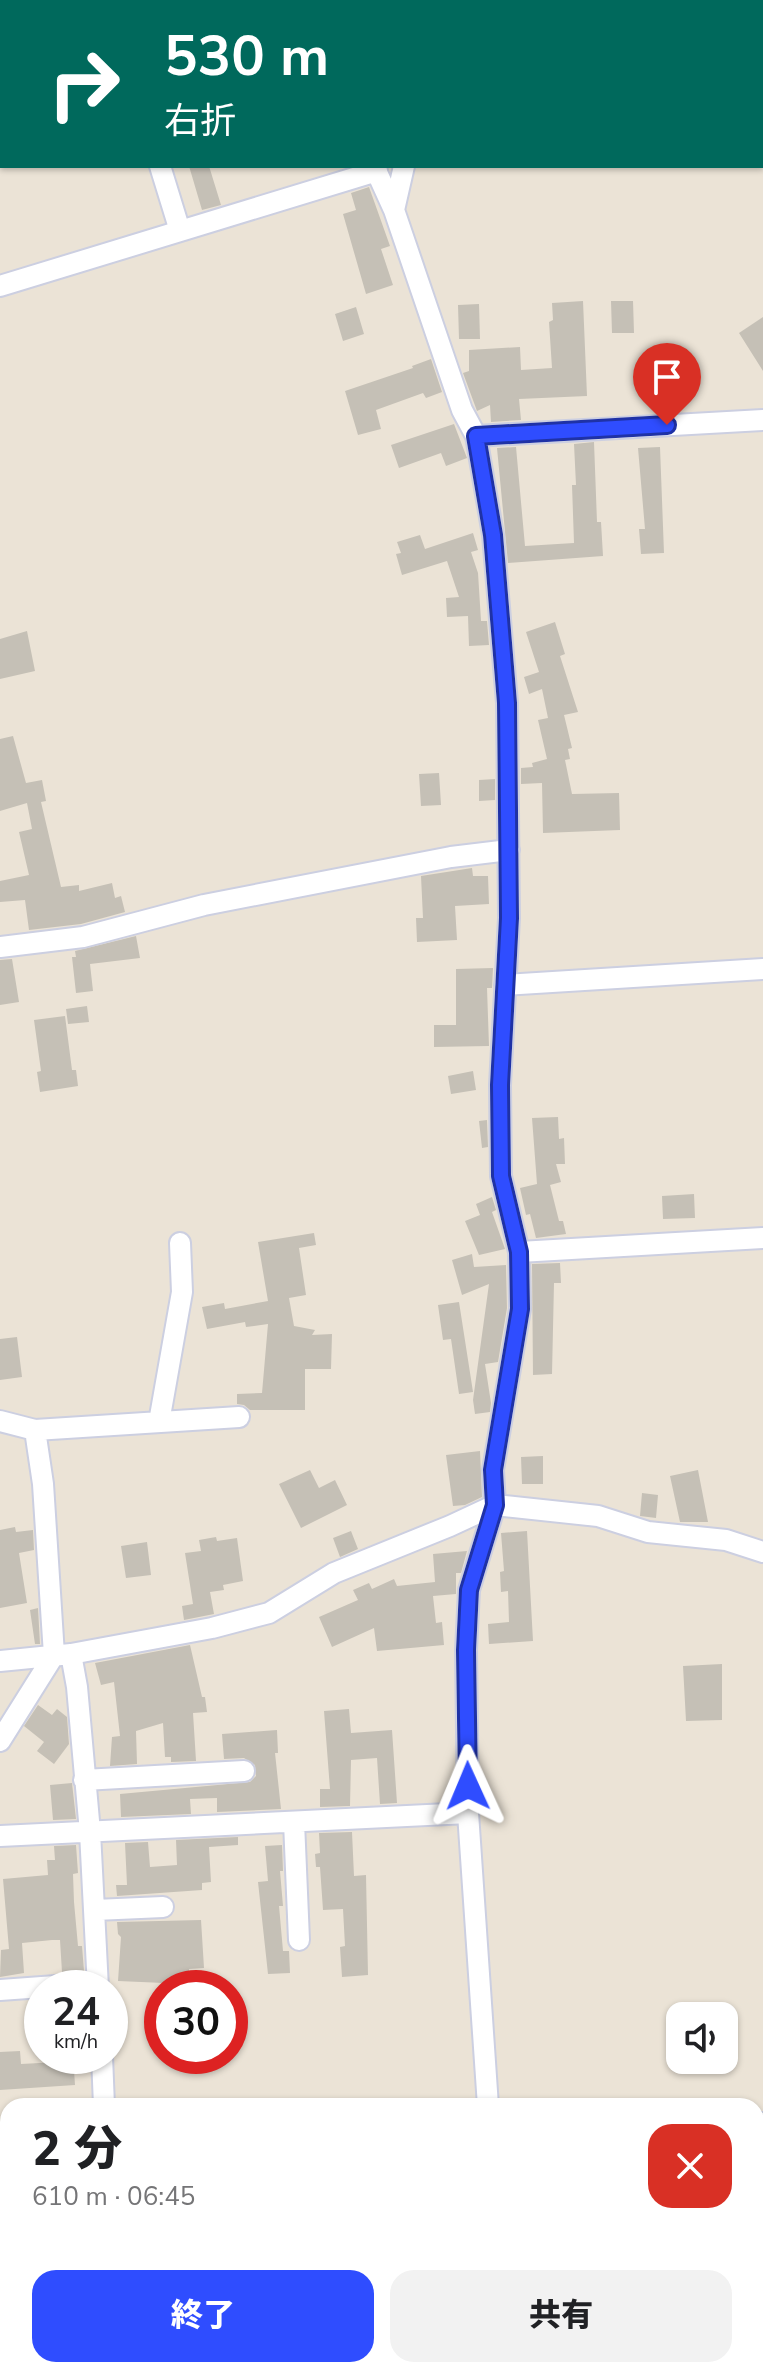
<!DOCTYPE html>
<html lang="ja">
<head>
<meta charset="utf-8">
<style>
	body { margin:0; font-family:"Nunito Sans","Noto Sans JP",sans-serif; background:#f2f2f2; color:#202124; height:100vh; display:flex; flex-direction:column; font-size:30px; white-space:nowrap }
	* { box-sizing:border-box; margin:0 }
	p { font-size:26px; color:#757577 }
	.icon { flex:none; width:44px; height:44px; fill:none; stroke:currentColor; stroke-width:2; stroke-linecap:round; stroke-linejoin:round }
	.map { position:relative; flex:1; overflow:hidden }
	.sheet { position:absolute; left:0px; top:2098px; width:764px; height:280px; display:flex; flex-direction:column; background:#fff; border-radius:24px 24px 0 0; box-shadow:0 2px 6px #0004 }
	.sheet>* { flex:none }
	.guide { position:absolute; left:0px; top:0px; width:764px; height:168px; box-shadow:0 2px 6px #0004; background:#00695c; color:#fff; overflow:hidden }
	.tools { position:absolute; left:666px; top:2002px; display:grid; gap:16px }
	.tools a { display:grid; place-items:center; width:72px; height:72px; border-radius:16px; background:#fff; box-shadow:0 2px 6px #0004; font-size:40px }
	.speed { position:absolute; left:24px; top:1970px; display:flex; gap:16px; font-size:40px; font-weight:700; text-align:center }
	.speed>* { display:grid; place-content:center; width:104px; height:104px; border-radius:50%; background:#fff; box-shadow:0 2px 6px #0004; line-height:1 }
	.speed small { font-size:20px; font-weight:400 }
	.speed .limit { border:12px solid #d22; background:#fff; color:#111 }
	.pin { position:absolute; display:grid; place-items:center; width:68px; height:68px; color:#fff; margin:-82px -34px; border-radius:50% 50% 50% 0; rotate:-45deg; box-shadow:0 0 8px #0007 }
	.pin .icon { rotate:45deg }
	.me { position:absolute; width:88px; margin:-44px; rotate:359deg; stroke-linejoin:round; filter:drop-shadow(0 0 6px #0008) }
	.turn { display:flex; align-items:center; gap:28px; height:168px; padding:0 32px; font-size:36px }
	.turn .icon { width:104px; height:104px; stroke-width:2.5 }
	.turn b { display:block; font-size:56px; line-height:68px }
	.round { display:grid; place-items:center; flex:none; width:84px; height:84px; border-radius:24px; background:#f2f2f2 }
	.headline { display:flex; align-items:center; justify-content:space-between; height:136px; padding:0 32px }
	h1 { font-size:48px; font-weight:800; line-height:60px }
	.button { display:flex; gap:16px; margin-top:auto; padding:16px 32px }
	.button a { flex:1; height:92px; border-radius:24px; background:#2f4dff; color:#fff; font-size:32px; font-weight:800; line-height:92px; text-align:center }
	.button a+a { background:#f2f2f2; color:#202124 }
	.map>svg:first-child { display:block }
	.building { fill:#c5c0b6 }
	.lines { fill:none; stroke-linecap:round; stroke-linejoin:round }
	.street-casing { stroke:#cccfe1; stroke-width:24 }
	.street { stroke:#fff; stroke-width:20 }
	.route-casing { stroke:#1f32a6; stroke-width:20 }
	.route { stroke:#2f4dff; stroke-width:14 }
</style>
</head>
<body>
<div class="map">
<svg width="763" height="2378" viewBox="0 0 763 2378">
	<rect width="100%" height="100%" fill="#ebe3d6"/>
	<!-- building -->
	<path class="building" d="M189,166h20l12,39 -19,5z
		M369,187l21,59 -9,3 12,36 -27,9 -23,-80 13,-4 -5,-17z
		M583,301l4,95 -68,3 2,21 -30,2 -1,-17 -13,6 -14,-38 6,-2v-21l51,-3 1,23 31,-2 -3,-46 4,-2 -1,-17z
		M611,301h22l1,32h-22z
		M479,304l1,35h-21l-1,-34z
		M356,307l8,27 -21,7 -8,-27z
		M763,317v54l-24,-38z
		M431,359l11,33 -16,6 -3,-5 -47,17 5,19 -23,6 -13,-44 68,-23 -1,-2z
		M454,424l13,34 -21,8 -5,-13 -42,15 -8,-23z
		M594,442l3,80h4l2,34 -95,7 -11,-115 19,-1 9,99 49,-3 -2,-58h4l-2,-41z
		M660,447l4,106 -23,1 -2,-25h6l-7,-81z
		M473,533l5,17 -7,2 7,21 3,48h6l2,24 -20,1 -1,-30 -21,1 -1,-19 13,-1 -12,-36 -45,14 -6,-21 5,-1 -4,-11 23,-7 5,14z
		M555,622l10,32 -5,2 18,56 -14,3 8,33 -4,1 2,10 -5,1 7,34 47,-1 1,37 -77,3 -1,-50 -21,1v-16l12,-1 -1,-4 15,-4 -9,-39 10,-2 -6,-29 -13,5 -5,-17 15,-5 -13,-40z
		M27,631l8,40 -35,8v-40z
		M13,736l13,47 16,-3 4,21 -5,1 20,85 18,-2v6l33,-8 3,15 6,-2 4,16 -44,12 -52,6 -4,-30 -25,2v-21l29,-6 -10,-43 13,-3 -5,-26 -27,8v-72z
		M439,773l2,32 -20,1 -2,-32z
		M495,779v21l-16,1v-21z
		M472,868l1,8h15l1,28 -34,2 2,34 -40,2 -1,-24h7l-2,-42z
		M136,936l4,22 -50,6 3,27 -17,2 -4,-36h4l-1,-6z
		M12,959l7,43 -19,3v-45z
		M493,968l-1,20h-5l2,58 -55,1v-22h22v-56z
		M87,1006l2,16 -21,2 -2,-15z
		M65,1016l7,54h4l2,16 -38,6 -3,-20 4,-1 -7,-51z
		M473,1071l3,19 -25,4 -3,-18z
		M558,1117l1,22 5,-1 1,26h-9l5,18 -11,3 9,36h4l3,13 -30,4 -6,-24 -4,1 -6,-27 17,-4 -5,-66z
		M487,1120l1,27 -6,1 -3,-27z
		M694,1194l1,24 -32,1 -1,-23z
		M492,1197l4,13 -4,2 13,37 -26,6 -14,-34 15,-6 -4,-11z
		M314,1233l2,12 -17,3 7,47 -17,3 5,28 21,4 -3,5 20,-1 -1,35h-26v41h-55l-6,-5 -7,-1v-10l25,-1 6,-69 -22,3 -1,-5 -38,7 -5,-22 22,-4 1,6 43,-8 -10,-59z
		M472,1254l2,13 32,-2 1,43 -9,54 -13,2 6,39 -1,9 -15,2 -2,-14 16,-116 -27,11 -10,-35z
		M560,1263l1,20h-7l-2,91 -19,1 -1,-111z
		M459,1302l14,90 -14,2 -8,-55 -8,1 -5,-35z
		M17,1337l5,40 -22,3v-41z
		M480,1451l2,46 -17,8 -12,1 -7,-51z
		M543,1456v28h-21l-1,-27z
		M310,1470l9,18 16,-8 12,25 -46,23 -22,-44z
		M698,1470l10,52h-28l-10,-46z
		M642,1493l16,2 -2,23 -16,-2z
		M15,1527l1,5 17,-2 1,20 -15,3 8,50 -27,5v-78z
		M351,1531l7,18 -18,8 -7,-19z
		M527,1531l6,110 -44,3 -1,-20 21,-2 -1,-31 -7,1 -1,-20 4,-1 -3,-38z
		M216,1537l1,4 20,-3 6,43 -20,4 1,5 -14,2 4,22 -30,6 -2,-14 11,-2 -8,-51 16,-2 -2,-11z
		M147,1542l4,33 -25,3 -5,-32z
		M467,1551l-6,22h-5v21l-23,2 3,27 6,-1 2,23 -67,6 -3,-23 -42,19 -13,-30 39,-17 -5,-10 16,-7 3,6 22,-10 3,7 38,-4 -2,-28z
		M38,1608l2,36h-5l-5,-34z
		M190,1645l12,52h3l2,15 -14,1 3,48 -25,1v-5h-6l-2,-34 -27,8 1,33 -27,2 2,-29 8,-1 -6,-54 -13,3 -6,-22z
		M722,1664v56l-36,1 -3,-55z
		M38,1705l14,10 5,-6 10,8 2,27 -15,20 -17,-13 7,-9 -20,-16z
		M349,1709l2,24 41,-3 5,73 -17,1 -3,-46 -26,2 -1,46 -30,1v-18h10l-6,-78z
		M277,1730l1,23h-3l6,56 -64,3v-14l-27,1 1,15 -70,3 -1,-23 130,-12 6,-6 -1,-11 -11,-7 -20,1 -2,-25z
		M72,1783l4,36 -23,1 -3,-35z
		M352,1832l2,44 12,-1 2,100 -26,2 -2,-30 5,-1 -2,-37 -20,1 -3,-43h-4l-1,-13 5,-1 -1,-20z
		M238,1837v8l-29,2 2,35 -9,1v7l-85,6 -1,-11h11l-2,-42 23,-1 2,25 27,-2 -1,-25z
		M76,1845l2,28 -5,1 1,28 4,44h4l2,25 -22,1 -2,-32h-8l-30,3 2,30 -24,4 1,-27 8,-1 -6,-70 45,-4 -1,-15h8l-1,-14z
		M282,1845l1,26h-3l3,35h-4l4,45h6l1,22 -22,1 -10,-92 10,-1 -3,-35z
		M201,1920l3,48 -15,1 1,16 -26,1v-3l-46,-2 3,-44 -3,-3 -1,-12z
		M20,2051l1,13 37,-2v-6h15l2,29 -75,5v-38z"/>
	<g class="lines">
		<!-- street casing -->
		<g class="street-casing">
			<path id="street" d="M229,0l2,2
				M387,0l1,2
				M42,2l1,-2
				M120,2l7,-2
				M0,39h2
				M160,166l20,65
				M374,166l20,44 68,200 14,26 17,99 14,168 2,215 -9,167 1,91 18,76 1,57 -27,161 2,35 -26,85 -3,60 2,163 20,293
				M394,210l10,-44
				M0,286l377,-115
				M476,436l287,-16
				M0,947l83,-10 121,-32 247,-48 58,-7
				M505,985l258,-16
				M519,1252l244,-14
				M0,1421l35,9 8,54 11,171 -54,86
				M159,1422l23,-130 -2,-49
				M35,1430l204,-13
				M71,1654l6,33 13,145 8,156
				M0,1661l71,-7 141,-26 57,-15 65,-40 116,-47 45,-21 103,11 50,16 78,8 37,12
				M84,1780l160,-9
				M294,1822l5,118
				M0,1836l468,-23
				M95,1910l68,-3
				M0,1990l97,-7
				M102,2056l2,50
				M756,2123h7
				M0,2228h8
				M116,2370v8
				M501,2370l1,8"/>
		</g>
		<!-- street -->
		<use href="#street" class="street"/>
	</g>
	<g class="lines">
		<!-- route casing -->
		<g class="route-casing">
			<path id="route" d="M468,1786l-2,-136 3,-60 26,-85 -2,-35 27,-161 -1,-57 -18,-76 -1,-91 9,-167 -2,-215 -14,-168 -17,-99 191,-11"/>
		</g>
		<!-- route -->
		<use href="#route" class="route"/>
	</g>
</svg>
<div class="tools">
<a><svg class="icon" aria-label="sound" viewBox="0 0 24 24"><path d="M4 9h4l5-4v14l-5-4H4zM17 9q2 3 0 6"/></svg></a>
</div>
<div class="speed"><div>24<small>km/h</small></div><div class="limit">30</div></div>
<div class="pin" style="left:667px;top:425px;background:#d93025"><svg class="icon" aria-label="arrive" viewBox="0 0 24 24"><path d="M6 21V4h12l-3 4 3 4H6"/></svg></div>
<svg class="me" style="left:468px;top:1786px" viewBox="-20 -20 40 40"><path d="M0-17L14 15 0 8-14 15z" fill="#2f4dff" stroke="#fff" stroke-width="4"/></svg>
<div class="guide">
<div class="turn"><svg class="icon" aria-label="right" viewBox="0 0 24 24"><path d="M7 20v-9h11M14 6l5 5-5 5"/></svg><div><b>530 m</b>右折</div></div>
</div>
<section class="sheet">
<div class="headline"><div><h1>2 分</h1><p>610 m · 06:45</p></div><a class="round" style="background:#d93025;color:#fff"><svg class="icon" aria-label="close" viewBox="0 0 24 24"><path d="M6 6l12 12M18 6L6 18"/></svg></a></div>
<div class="button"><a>終了</a><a>共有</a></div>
</section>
</div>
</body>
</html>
